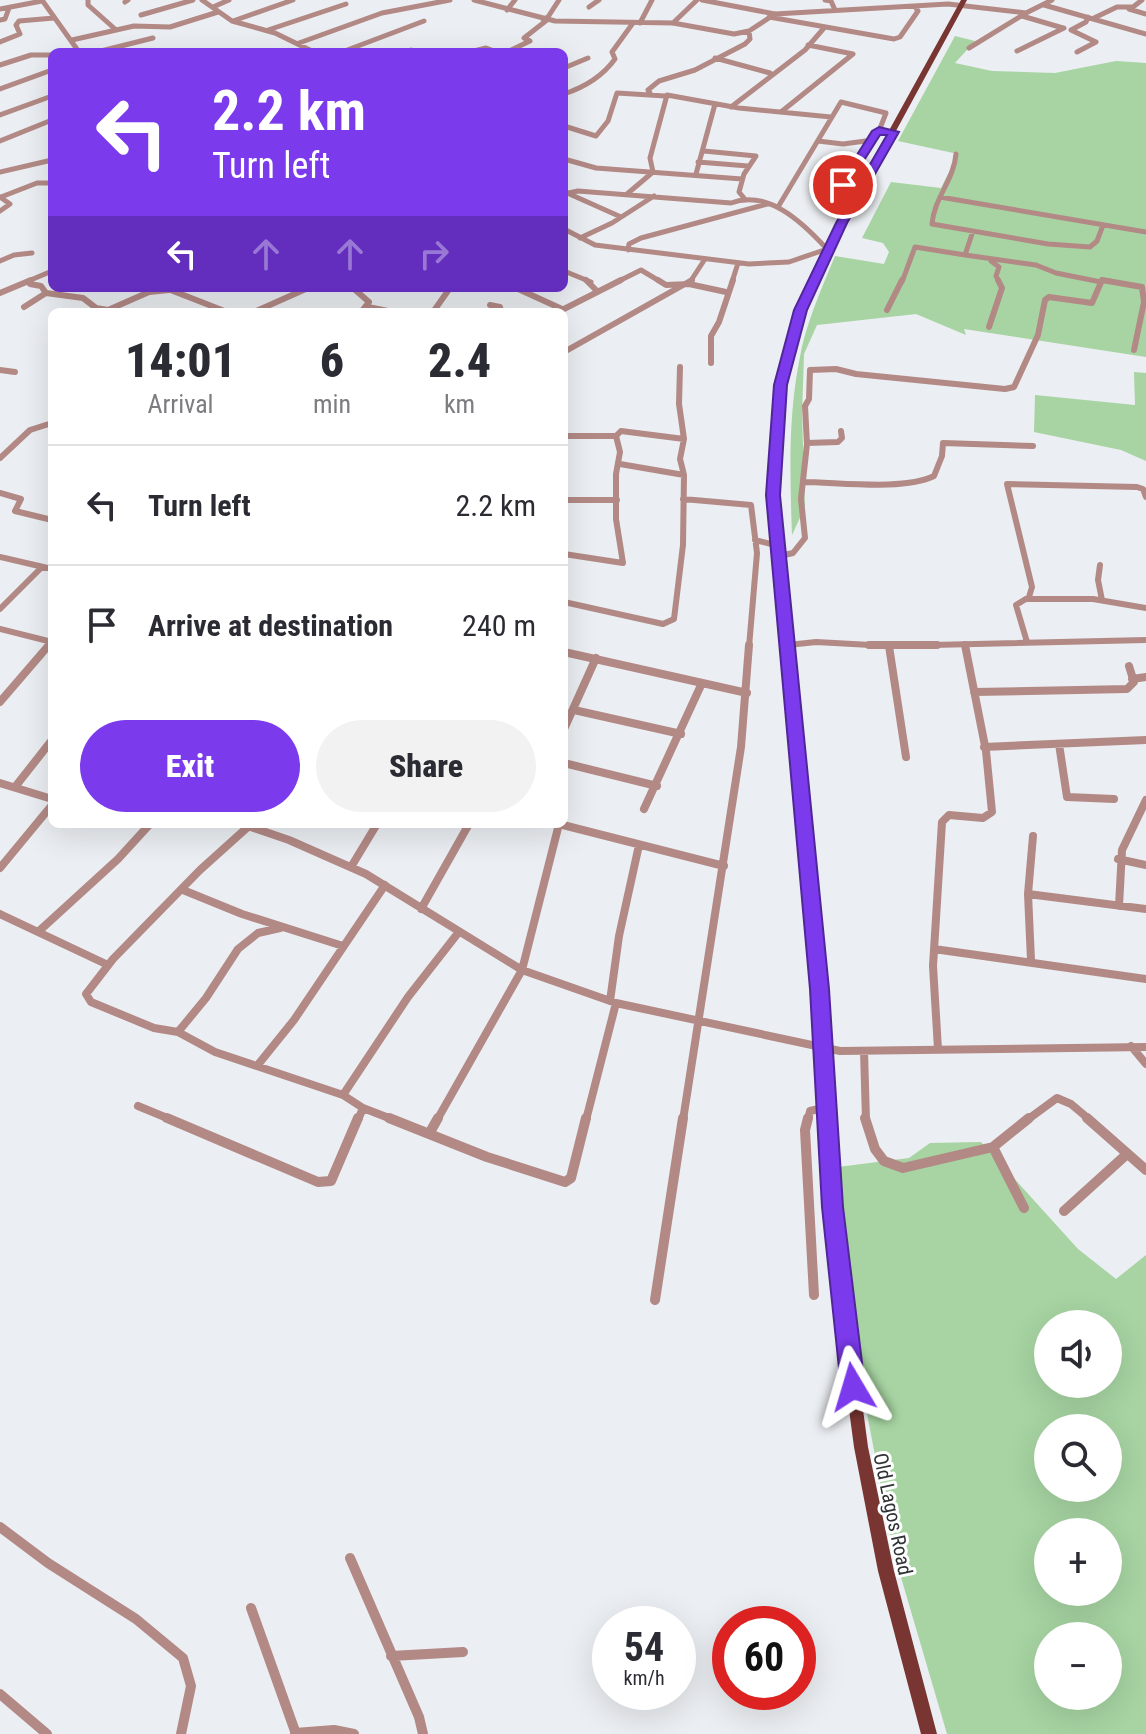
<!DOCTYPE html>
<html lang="en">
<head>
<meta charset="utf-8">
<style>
	body { margin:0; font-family:"Roboto Condensed",sans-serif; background:#f2f2f3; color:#2b2b33; height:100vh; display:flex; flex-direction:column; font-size:30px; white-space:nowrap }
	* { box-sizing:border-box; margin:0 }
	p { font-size:26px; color:#7c7c81 }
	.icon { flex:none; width:44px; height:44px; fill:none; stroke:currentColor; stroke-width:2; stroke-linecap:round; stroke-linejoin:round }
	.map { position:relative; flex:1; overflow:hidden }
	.drawer { position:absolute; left:48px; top:308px; width:520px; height:520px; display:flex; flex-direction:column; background:#fff; border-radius:12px; box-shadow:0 8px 32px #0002 }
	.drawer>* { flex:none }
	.banner { position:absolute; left:48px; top:48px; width:520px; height:244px; border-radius:12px; box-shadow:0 8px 32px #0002; background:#7c3aed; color:#fff; overflow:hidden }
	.controls { position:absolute; left:1034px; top:1310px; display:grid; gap:16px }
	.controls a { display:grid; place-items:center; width:88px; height:88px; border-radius:50%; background:#fff; box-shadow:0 8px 32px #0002; font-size:40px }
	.speed { position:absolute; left:592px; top:1606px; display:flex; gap:16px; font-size:40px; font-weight:700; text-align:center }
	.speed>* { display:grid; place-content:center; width:104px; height:104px; border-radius:50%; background:#fff; box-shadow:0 8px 32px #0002; line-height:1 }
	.speed small { font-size:20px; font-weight:400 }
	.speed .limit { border:12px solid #d22; background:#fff; color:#111 }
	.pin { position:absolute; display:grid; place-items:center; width:68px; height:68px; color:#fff; margin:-34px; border:4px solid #fff; border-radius:50%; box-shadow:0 2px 8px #0007 }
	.me { position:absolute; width:88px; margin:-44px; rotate:353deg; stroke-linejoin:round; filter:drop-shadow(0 0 6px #0008) }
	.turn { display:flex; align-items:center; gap:28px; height:168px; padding:0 32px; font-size:36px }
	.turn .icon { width:104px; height:104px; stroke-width:2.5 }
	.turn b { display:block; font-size:56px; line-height:68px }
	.lanes { display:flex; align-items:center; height:76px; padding:0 32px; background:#0003; justify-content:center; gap:40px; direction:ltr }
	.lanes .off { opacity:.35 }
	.eta { display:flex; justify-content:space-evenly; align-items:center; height:136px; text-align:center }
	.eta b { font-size:48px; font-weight:800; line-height:56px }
	.button { display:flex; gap:16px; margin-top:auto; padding:16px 32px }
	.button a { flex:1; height:92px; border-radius:48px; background:#7c3aed; color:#fff; font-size:32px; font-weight:800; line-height:92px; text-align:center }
	.button a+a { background:#f2f2f3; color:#2b2b33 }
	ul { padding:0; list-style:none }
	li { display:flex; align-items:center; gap:24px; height:120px; padding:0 32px; border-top:2px solid #e1e1e2 }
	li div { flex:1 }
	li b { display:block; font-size:30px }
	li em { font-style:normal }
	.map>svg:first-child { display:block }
	.green { fill:#a7d4a2; fill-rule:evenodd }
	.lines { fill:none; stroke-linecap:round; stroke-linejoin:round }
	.minor-far3 { stroke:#b28985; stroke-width:5 }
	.minor-far2 { stroke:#b28985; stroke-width:6 }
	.minor-far1 { stroke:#b28985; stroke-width:8 }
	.minor { stroke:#b28985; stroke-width:10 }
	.major { fill:#783531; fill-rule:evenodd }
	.route { fill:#7c3aed; stroke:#51269a; stroke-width:2 }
	.labels { text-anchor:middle; stroke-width:6; stroke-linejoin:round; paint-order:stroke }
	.street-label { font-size:20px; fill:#313234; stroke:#fff }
</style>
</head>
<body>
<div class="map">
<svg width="1146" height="1734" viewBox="0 0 1146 1734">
	<rect width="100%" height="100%" fill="#ebeef2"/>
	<!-- green -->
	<path class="green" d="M955,36l20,5 -20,22 37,8 63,2 61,-12 30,2v294l-182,-28 2,6 -50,-21 -99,11 -13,29 -2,60 3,93 -13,28c-2,-58 -4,-116 7,-173 6,-37 22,-72 36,-106l49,8 5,-12 -6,-9 -21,-5 29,-56 50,6 17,-34 -60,-13z
		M1134,372l12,1v88l-25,-11 -87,-18 1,-37 100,10z
		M981,1142l97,107 38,30 30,-24v479h-199l-54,-184 -32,-168 -23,-215 71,-9 21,-15zM1048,1324h60v60h-60zM1048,1428h60v60h-60zM1048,1532h60v60h-60zM1048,1636h60v60h-60z"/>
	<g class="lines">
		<!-- minor-far3 -->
		<path class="minor-far3" d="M42,0l37,52
			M88,0v5l27,24
			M202,0l30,21 43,12 39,19
			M474,0l81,21 118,2 61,11 15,-3 26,-17
			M702,0l73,14 173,-10 78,9 26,-13
			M825,0l6,1 4,9
			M125,2l3,-2
			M1044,5l102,29
			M213,7l16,-7
			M589,7l10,-7
			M0,9l42,-8
			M1129,9l17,5
			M507,10l8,-10
			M141,15l52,-15
			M1022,16l41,12
			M769,17l125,22 6,-2 18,-26 -2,-3
			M1088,17l-2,5 -15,8 25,12
			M1094,18l23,-11h16l9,-7
			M543,19l5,-2 11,-17
			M0,20l5,-1 4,-11
			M233,21l60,-21
			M640,23l12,-23
			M673,23l24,-23
			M268,30l78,-26
			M72,40l62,-14 36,1 48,-15
			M0,42l20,-8 -4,-9 3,-4 35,-3
			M299,43l83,-30 68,-13
			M969,48l57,-35
			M1017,51l47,-23
			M65,52l12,-3
			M97,52l56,-14
			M162,52l5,-1
			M342,52l82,-31
			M406,52l5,-2
			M470,52l16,-4 11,4
			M507,52l23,-11 -6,-3 23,-18
			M1077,52l19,-10
			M715,58l55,15
			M0,65l31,-10h21
			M564,68l24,-10
			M0,89l52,-19
			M650,93l-2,-3 11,-9 36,-11 50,-26 5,-5 -1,-8
			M564,94c21,-7 38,-17 51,-35l-3,-7 21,-29
			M731,107l74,-57 19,-22
			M781,112l72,-58 -45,-9
			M0,115l52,-19
			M564,126l32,10 12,-15 9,-28 48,3
			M0,141l52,-21
			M818,141l25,3 30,-4
			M704,151l52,5 -12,18 -5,18 5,6
			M956,154c-2,26 -22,44 -24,70l116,20 42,3 7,-6 6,-16
			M564,159l32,9 146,11
			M698,162l50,4
			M0,172l52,-12
			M653,172l-3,-14 17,-63 72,13 92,9
			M696,174l19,-70
			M832,185l14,-2 33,-52 15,1
			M565,192l56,25
			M564,194l14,-3 153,12c37,-14 72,20 95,45
			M627,194l26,-22
			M0,197l10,7 -10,7
			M1,197l36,-14h15
			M940,197l206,35
			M778,207l63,-105 45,11 -7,18
			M564,229l31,16 154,19 40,-2 41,-14
			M973,231l-8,24 71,10 20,8 45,9
			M580,238l32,-15 42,-27
			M628,250l1,-6 12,-6 126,-34
			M0,261l14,-6 18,-2
			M991,261l8,6 -3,9 3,6
			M564,271l27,11
			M1102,280l12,2
			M26,282l26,-11
			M617,282l24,-12 20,12
			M690,282l15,-23
			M732,282l6,-19
			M902,282l13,-35 50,8"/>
		<!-- minor-far2 -->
		<path class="minor-far2" d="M586,280l11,11
			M658,280l8,5 23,-1 37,8
			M1102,280l40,7 2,15 -10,48
			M353,288l16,14 -8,10
			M516,288l46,21
			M168,289l59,23
			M0,293l31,-13
			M46,293l37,5 13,10 12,2 41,-18 20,-2
			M490,305l10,2 1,5
			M24,307l22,-14 -5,-7 -11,-2
			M368,307l25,5
			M887,310l15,-30
			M254,312l54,-24
			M433,312l17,-24
			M558,312l63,-32
			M989,327l13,-39 -4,-8
			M564,352l128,-72
			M711,363v-27l8,-14 14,-42
			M0,370l15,2
			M564,436h52l5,-5 63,8
			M807,443l31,-1 4,-4 -1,-7
			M0,458l30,-28 22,-7
			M620,464l64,11
			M803,482c35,0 100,9 131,-6l8,-20 1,-13 90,3
			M0,493l21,6 -6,12 37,9
			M683,499l68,6 6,48 -8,94
			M564,500h53
			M755,540l24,6
			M564,554l59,9 -7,-44v-45l4,-22 -4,-16
			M780,556l13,-3 12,-15 -4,-39 6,-55 -2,-38 4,-7 1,-29 26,-1 20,5 149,15 9,-2 24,-52 7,-35 4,-3 43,6 10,-23
			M0,557l52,12
			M1100,565l-2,15 4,20
			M1028,599h65l53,9
			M564,602l99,22 11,-5 9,-74 1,-70 -4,-16 4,-20 -5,-35 1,-37
			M0,609l42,-42
			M0,629l52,13
			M1027,642l-11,-37 13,-8 3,-10 -25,-103 130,3 6,2 3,8
			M788,645l28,-3 73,4 257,-6
			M47,647l5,-6"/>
		<!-- minor-far1 -->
		<path class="minor-far1" d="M869,645h68
			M889,646l17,111
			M564,652l183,41
			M1132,679l14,-2
			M974,692l153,-3 7,-7 -5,-16
			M0,702l49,-57
			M574,710l107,24
			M564,729l32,-71
			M1059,744l8,53 47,2
			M984,747l162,-7
			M564,763l93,23
			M0,783l52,16
			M15,787l37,-47
			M644,809l58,-126
			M242,824l47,16 77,34 156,96 94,33 224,48 306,-4
			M559,824l165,42
			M250,825l-50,45 -87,89 -27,35 5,8 63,26 24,4 37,20 128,43 20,13 31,12
			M1118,859l28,6
			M351,867l26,-43
			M0,868l52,-63
			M183,890l59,24 101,32
			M1028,894l118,15
			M1119,906l3,-56 24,-50
			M421,909l48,-85
			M0,914l108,51
			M38,932l80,-73 32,-35
			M934,949l212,30
			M1031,960l-3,-66 5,-58
			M610,1001l9,-65 20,-91
			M178,1032l28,-34 32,-49 20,-16 22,-5
			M1131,1046l15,18
			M938,1049l-5,-83 9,-144 7,-7 34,3 9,-6 -6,-61 -21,-106
			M864,1051l2,69
			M257,1066l37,-46 91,-135
			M343,1095l65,-98 50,-64
			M138,1106l34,14
			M358,1120l5,-12
			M437,1120l85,-150 37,-146
			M586,1120l30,-117
			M683,1120l58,-373 8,-102
			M808,1120l2,-9 18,-4
			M1027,1120l30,-22 14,6 19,16"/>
		<!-- minor -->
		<path class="minor" d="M167,1118l151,64 13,-1 27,-63
			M389,1118l98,39 78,25 6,-4 15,-60
			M808,1118l-3,12 9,165
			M865,1118l10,31 9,12 19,7 90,-21 36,-29
			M1087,1118l59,52
			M429,1134l9,-16
			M993,1147l31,61
			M1064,1211l63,-57
			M655,1300l28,-182
			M0,1527l48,36 88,56 47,39 8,28 -10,48
			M350,1558l69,159 4,17
			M251,1608l45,126
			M391,1656l72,-4
			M0,1694l47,40
			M295,1733l39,-3 20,4"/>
		<!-- major -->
		<path class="major" d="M961,0h6l-121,223 -41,87 -20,75 -8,110 32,353 17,141 13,218 17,150 12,90 26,124 43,163h-16l-43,-163 -24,-124 -12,-90 -17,-150 -11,-218 -15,-141 -30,-353 8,-110 20,-75 41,-87z"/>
	</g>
	<!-- route -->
	<path class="route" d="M879,127l20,5 -52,91 -40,87 -20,75 -7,110 49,494 14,218 22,180 -4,8 -8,3 -8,-3 -4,-8 -19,-180 -12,-218 -44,-494 8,-110 20,-75 42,-87 51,-88h-7l-33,52 -9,-2 34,-54z"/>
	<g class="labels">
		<!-- street labels -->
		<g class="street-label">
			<text transform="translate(893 1514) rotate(78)" y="7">Old Lagos Road</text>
		</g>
	</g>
</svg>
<div class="controls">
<a><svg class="icon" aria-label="sound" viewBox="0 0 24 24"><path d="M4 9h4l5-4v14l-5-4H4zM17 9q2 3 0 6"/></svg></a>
<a><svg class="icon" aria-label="search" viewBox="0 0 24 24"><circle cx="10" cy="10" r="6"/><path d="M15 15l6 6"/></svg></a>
<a>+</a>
<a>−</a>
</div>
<div class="speed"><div>54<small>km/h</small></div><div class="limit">60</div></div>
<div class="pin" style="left:843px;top:185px;background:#d93025"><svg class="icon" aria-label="arrive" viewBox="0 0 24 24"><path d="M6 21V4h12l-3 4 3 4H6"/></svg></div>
<svg class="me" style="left:853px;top:1387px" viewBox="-20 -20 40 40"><path d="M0-17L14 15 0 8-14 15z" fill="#7c3aed" stroke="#fff" stroke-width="4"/></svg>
<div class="banner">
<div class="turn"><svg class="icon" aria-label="left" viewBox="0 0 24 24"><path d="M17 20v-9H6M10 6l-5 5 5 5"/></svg><div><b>2.2 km</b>Turn left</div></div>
<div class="lanes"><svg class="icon" aria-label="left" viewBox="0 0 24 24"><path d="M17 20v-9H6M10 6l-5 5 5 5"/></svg><svg class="icon off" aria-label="ahead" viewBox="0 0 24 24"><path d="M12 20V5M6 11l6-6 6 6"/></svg><svg class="icon off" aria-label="ahead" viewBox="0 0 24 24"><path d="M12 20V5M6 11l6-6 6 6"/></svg><svg class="icon off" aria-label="right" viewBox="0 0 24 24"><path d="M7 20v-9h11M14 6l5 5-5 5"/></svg></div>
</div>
<section class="drawer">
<div class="eta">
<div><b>14:01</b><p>Arrival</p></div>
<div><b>6</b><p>min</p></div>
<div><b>2.4</b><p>km</p></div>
</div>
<ul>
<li><svg class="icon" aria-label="left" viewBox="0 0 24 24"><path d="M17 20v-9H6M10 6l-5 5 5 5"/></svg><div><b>Turn left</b></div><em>2.2 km</em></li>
<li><svg class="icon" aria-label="arrive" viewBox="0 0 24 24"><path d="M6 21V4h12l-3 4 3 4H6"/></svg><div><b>Arrive at destination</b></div><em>240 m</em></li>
</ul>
<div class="button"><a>Exit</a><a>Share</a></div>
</section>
</div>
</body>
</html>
